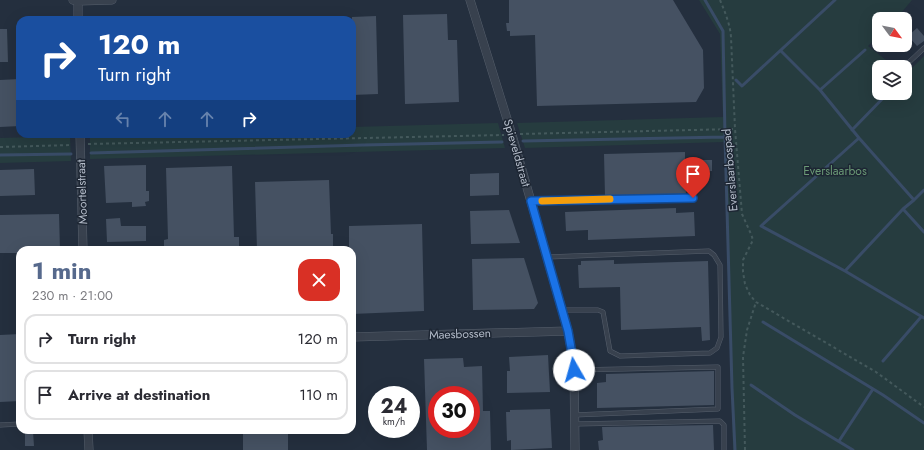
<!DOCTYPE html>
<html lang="en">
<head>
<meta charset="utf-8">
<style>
	body { margin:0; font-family:Jost,sans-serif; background:#f7f7f7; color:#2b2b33; height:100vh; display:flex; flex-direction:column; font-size:15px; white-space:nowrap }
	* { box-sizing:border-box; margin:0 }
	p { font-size:13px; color:#7c7c81 }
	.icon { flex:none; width:22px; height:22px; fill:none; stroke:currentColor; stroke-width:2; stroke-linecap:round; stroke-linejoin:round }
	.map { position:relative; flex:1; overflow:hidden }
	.details { position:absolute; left:16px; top:246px; width:340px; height:188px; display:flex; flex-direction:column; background:#fff; border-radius:12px; box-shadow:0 4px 16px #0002 }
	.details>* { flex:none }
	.banner { position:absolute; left:16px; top:16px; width:340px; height:122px; border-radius:12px; box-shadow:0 4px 16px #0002; background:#1a4fa0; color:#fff; overflow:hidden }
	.needle { width:26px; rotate:122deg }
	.fabs { position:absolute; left:872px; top:12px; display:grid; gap:8px }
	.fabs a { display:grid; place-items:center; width:40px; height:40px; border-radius:8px; background:#fff; box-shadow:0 4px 16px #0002; font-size:20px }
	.speed { position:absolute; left:368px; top:386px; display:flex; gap:8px; font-size:20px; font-weight:700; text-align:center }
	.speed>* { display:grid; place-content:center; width:52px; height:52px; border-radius:50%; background:#fff; box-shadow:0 4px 16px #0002; line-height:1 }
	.speed small { font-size:10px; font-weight:400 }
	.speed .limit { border:6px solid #d22; background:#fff; color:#111 }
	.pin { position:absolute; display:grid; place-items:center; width:34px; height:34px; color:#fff; margin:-41px -17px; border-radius:50% 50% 50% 0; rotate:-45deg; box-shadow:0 0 4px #0007 }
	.pin .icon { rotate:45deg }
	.me { position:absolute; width:44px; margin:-22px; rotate:353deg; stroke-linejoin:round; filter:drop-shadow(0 0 3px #0008) }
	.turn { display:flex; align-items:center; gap:14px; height:84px; padding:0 16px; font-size:18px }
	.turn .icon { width:52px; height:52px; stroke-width:2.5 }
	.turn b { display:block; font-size:28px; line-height:34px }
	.lanes { display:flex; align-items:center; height:38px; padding:0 16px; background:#0003; justify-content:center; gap:20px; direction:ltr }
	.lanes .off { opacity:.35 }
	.round { display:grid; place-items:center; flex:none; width:42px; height:42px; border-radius:12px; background:#f7f7f7 }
	.overview { display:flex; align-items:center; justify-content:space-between; height:68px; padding:0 16px }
	h1 { font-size:24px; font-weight:700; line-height:30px; color:#56698c }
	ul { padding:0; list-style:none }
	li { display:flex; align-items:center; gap:12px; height:50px; margin:0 8px 6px; padding:0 8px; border:2px solid #e1e1e2; border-radius:12px }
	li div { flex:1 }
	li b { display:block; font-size:15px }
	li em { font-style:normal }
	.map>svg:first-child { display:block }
	.green { fill:#263c3f }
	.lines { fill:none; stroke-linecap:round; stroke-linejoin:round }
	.stream { stroke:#394c67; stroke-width:3 }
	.building { fill:#455162; fill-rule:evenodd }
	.lane-casing { stroke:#565f6c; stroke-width:5 }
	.street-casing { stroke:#565f6c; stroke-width:9 }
	.path { stroke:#44595c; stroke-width:2; stroke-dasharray:3 3; stroke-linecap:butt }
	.lane { stroke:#38414e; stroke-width:4 }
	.street { stroke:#38414e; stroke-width:8 }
	.route-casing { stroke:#114b97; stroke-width:10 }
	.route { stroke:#1a73e8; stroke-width:7 }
	.slow { stroke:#f59e0b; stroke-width:7 }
	.labels { text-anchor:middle; stroke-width:3; stroke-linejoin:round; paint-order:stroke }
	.street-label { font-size:12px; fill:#b4bcc9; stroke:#1d2633 }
	.park-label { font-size:12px; fill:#6b9a76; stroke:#1d2633 }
</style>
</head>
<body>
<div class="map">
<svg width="924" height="450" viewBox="0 0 924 450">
	<rect width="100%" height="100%" fill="#242f3e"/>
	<!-- green -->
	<path class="green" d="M699,0h213l-16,19h-17v16l-11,11 27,21h-16v26h26v-18l19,-19v394h-191l-9,-308 -199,6 -8,-25 206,-6 -3,-83z
		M498,123l7,25 -415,11v-25h262v-7z
		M70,136l1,25 -71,2v-25z"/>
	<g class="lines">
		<!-- stream -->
		<path class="stream" d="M705,0l18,31 2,106
			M781,51l39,39 39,48 55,62 10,-10
			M905,76v-1
			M736,80l6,6 93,-86
			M820,90l45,-40
			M852,130l36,-37
			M859,138l-98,88 84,45 79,47
			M523,141l202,-4 7,251 3,62
			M91,153l272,-8 139,-3
			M0,155l71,-1
			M903,209l21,23
			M845,271l58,-62 11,-9
			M763,322l120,73 41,28
			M883,361l38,-44
			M751,385l44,30 58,35
			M839,441l34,-52"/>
	</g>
	<!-- building -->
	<path class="building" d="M509,0h164l30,50 1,38 -8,14 -159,4 -2,-71 -25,1v-5h-3l-1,-8h3z
		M447,14l1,26h9l2,62 -54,2 -2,-89z
		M376,16l2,78 -26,1v-78z
		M917,28l7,8v5l-7,5 -9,-10z
		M0,29h7l1,33h-8z
		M20,79v47l-20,1v-47z
		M685,152v8h27v11l-27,1 1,22 -81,2 -1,-42z
		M146,165v26h3v10l-4,1 1,4 -14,1v-5l-26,1 -2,-37z
		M232,166l2,71h5v13h-75v-10l4,-1 -2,-71z
		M34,169l1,26 -35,1v-26z
		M499,173v22l-29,1v-22z
		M329,180l2,54h2v16h-76l-2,-68z
		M676,208v5l18,-1 1,24 -107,4v-10l-22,1 -1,-19z
		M509,210l11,33 -49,1 -1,-33z
		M59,214l1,36h-40v3h-20v-38z
		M120,218l1,8h25v15l-39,1 -1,-23z
		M422,224l2,87 -72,3v-64h-3v-24z
		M524,258l14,45 -4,6 -61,1 -1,-51z
		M614,260v4l94,-3 2,79 -8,1 -1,-14 -80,3 -1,-43 -41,1 -1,-23h3v-4z
		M20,334v67l-20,1v-67z
		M548,355l2,37 -43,1v-22h3l-1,-14z
		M463,358l1,9 18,-1 1,45h7l1,39h-64l-3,-91zM437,395h34v34h-34z
		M714,371v34l-117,3v-25l9,-1v-8z
		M550,409l2,39 -41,2v-10l-4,1 -1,-29h4v-2z
		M713,425l1,25h-115l-1,-9 5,-1 -1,-13z
		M243,430h45v20h-45z
		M25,431h8l1,15h-9z"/>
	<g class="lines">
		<!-- lane casing -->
		<g class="lane-casing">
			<path id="lane" d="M905,66l19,-18
				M531,201l162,-3 -1,-22
				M547,257l162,-6 5,4 6,10 1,72 -4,11 -7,5 -90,3 -10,-5 -7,-39 -5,-2h-35
				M574,415l144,-6v-42l-144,3
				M575,424l145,-3 4,4v25
				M0,425l20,-1"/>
		</g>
		<!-- street casing -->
		<g class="street-casing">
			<path id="street" d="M73,0l5,1 34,-1
				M470,0l42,135 56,196 6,34 1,85
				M78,1v19
				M80,134l3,116
				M352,337l216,-6
				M88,430l1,20"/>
		</g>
		<!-- path -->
		<path class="path" d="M720,0c5,12 10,24 11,37l4,92 7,85 9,20 2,6 -10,20v12l2,12 5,11 6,7 120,70 48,35
			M520,134l215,-5
			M88,144l416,-9
			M0,147l72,-2
			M745,450l-2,-93 4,-27 9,-28"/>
		<!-- lane -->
		<use href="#lane" class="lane"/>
		<!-- street -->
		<use href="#street" class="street"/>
	</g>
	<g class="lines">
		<!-- route casing -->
		<g class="route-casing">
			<path id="route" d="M574,370v-5l-6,-34 -37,-130 162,-3"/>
		</g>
		<!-- route -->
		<use href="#route" class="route"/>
		<!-- slow -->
		<path class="slow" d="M542,201l68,-2"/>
	</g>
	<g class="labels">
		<!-- street labels -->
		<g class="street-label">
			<text transform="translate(517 153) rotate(74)" y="4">Spieveldstraat</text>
			<text transform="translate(730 170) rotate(-95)" y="4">Everslaarbospad</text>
			<text transform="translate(82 192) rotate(-92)" y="4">Moortelstraat</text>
			<text transform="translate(460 334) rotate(-2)" y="4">Maesbossen</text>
		</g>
		<!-- park labels -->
		<g class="park-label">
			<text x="835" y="175">Everslaarbos</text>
		</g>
	</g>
</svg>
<div class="fabs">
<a><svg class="needle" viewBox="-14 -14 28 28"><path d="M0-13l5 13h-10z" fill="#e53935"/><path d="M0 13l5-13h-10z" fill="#7c7c81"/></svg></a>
<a><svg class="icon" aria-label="layers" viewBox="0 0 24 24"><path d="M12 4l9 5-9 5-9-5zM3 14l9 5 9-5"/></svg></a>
</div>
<div class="speed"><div>24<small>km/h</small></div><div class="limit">30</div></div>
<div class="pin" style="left:693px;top:198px;background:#d93025"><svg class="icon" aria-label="arrive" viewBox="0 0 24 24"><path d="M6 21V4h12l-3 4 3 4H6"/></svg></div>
<svg class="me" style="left:574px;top:370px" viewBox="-20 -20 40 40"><circle r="19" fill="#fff"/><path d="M0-13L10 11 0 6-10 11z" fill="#1a73e8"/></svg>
<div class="banner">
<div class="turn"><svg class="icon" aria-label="right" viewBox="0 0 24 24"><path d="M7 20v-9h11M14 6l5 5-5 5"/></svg><div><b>120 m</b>Turn right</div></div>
<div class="lanes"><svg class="icon off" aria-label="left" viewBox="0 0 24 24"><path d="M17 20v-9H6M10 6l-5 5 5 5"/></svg><svg class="icon off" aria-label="ahead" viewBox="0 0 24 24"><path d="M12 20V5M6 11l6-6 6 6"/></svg><svg class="icon off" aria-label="ahead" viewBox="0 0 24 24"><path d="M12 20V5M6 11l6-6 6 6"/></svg><svg class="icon" aria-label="right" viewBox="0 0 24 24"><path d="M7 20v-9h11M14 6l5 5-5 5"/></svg></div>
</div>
<section class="details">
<div class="overview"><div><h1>1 min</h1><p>230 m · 21:00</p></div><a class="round" style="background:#d93025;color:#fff"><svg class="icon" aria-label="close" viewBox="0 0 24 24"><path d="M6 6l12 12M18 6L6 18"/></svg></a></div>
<ul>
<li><svg class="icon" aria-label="right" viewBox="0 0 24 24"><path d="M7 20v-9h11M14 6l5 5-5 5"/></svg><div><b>Turn right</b></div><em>120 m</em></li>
<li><svg class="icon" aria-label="arrive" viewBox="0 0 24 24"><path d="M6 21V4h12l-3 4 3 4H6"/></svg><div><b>Arrive at destination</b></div><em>110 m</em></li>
</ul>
</section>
</div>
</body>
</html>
